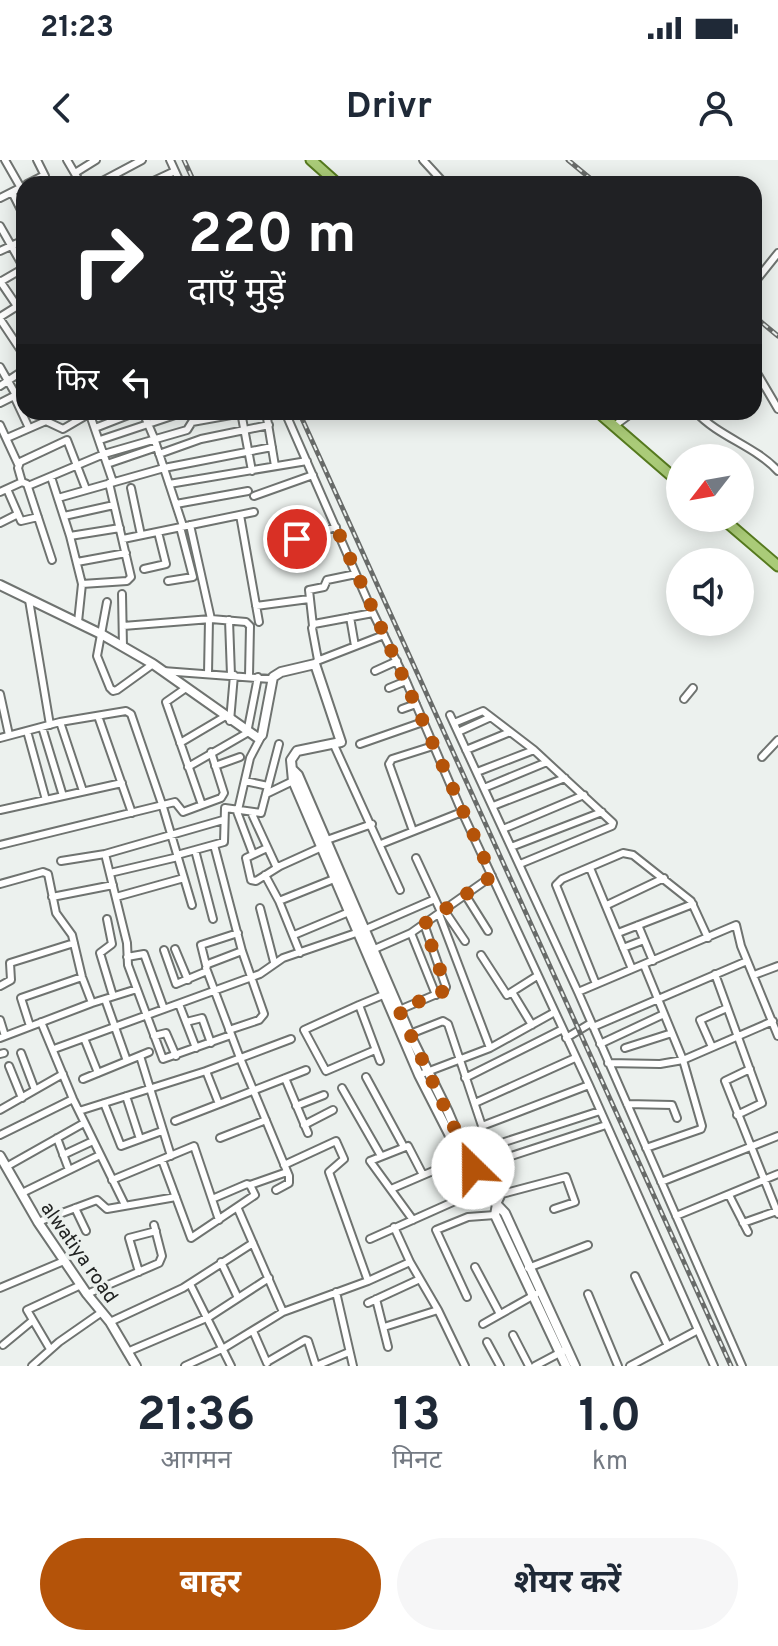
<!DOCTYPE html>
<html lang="hi">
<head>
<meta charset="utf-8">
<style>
	body { margin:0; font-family:Overpass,"Noto Sans Devanagari",sans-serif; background:#f6f6f7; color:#1f2937; height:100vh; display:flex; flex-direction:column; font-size:30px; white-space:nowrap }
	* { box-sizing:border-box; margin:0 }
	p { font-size:26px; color:#747a83 }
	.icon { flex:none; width:44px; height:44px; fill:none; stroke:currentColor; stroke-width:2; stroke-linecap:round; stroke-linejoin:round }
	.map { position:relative; height:1206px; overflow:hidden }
	.details { display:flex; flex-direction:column; background:#fff; flex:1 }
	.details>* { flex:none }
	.guide { position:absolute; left:16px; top:16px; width:746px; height:244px; border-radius:24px; box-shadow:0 4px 20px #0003; background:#202124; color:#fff; overflow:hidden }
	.needle { width:52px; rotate:239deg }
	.fabs { position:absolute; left:666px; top:284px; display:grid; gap:16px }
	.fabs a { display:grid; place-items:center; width:88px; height:88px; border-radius:50%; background:#fff; box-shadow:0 4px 20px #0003; font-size:40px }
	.pin { position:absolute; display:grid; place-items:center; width:68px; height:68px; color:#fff; margin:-34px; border:4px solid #fff; border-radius:50%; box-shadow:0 2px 8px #0007 }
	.me { position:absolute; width:88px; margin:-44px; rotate:337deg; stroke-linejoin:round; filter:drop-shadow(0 0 6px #0008) }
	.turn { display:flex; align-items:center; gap:28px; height:168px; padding:0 40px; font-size:36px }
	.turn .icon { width:104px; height:104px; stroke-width:2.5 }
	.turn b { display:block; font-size:56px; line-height:68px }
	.then { display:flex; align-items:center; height:76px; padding:0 40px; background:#0003; gap:16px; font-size:30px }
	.eta { display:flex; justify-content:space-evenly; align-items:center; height:136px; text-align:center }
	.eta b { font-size:48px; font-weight:700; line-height:56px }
	.cta { display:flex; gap:16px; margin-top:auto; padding:16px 40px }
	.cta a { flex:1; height:92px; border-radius:48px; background:#b45309; color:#fff; font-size:32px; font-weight:700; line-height:92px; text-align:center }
	.cta a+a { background:#f6f6f7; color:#1f2937 }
	.status { display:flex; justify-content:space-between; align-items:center; height:56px; padding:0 40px; background:#fff; direction:ltr }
	.status svg { height:22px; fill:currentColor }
	header { display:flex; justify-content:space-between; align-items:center; height:104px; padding:0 40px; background:#fff; font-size:36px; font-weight:700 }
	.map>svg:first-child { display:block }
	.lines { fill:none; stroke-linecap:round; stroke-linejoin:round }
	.street-casing { stroke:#6f7370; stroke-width:10 }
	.secondary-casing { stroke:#6f7370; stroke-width:12 }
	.primary-casing { stroke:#567a1f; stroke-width:13 }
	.street { stroke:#fff; stroke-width:6 }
	.secondary { stroke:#fff; stroke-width:8 }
	.primary { stroke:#aacb78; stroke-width:9 }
	.rail-casing { stroke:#686b69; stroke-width:5 }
	.rail { stroke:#ecf1ee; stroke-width:2; stroke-dasharray:6; stroke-linecap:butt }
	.route { stroke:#b45309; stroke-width:14; stroke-dasharray:0 25.2 }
	.labels { text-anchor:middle; stroke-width:7; stroke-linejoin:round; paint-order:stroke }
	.street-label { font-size:20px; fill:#212322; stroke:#ecf1ee }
</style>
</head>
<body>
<div class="status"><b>21:23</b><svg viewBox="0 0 49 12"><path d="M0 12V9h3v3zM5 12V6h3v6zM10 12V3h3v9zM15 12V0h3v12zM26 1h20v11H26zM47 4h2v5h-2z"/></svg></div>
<header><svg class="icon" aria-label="back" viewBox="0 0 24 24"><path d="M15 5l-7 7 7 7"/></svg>Drivr<svg class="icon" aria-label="person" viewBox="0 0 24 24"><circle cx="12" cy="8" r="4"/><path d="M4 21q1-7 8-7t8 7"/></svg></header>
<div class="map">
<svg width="778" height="1206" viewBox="0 0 778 1206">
	<rect width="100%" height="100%" fill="#ecf1ee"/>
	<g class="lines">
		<!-- street casing -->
		<g class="street-casing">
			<path id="street" d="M5,0l16,28
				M37,0l8,16
				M67,0l14,24
				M170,0l11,24
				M423,0l22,24
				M75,13l21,-13
				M27,24l16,-8 6,8
				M97,24l45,-24
				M147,24l28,-13
				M12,32l12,24
				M0,38l22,-11
				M0,66l24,42
				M0,91l24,-11
				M0,121l17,25
				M0,122l24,-14
				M754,123l24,-30
				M0,157l24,-15
				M0,159l24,36
				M0,207l16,28
				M754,208l24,41
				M0,226l24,-16
				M14,236l15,32
				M0,243l24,-12
				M89,252l24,70
				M143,252l11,26 29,88
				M241,252l11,59
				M266,252l9,54
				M285,252l88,201 33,68 56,131 127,273 125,281
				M696,252c23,25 59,34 82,59
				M0,265l18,39
				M614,266l19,-14
				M95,268l41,-16
				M7,278l39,-17 17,8 29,-17
				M100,280l84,-28
				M159,294l42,-15 68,-14
				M107,304l50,-17
				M51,317l19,59 12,48 -4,38
				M22,322l-4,-14 2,-6 47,-22 19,49
				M169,324l138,-23
				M28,326l76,-32 83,-24 5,-8 50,-9
				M131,328l10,47
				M7,329l14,32 17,-4
				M0,332l22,-10 5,2 25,76
				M254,336l59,-21
				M58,338l106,-30 108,-21
				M176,344l72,-13
				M240,355l19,107
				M64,356l50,-11
				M0,363l18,-9
				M190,365l21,94
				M70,376l50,-8
				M123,379l131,-27
				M297,379l39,-12
				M77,402l49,-9
				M144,409l22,-5 -8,-32
				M168,421l25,-4 -13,-50
				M82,424l45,-3 4,-4 -22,-94
				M122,434l1,53
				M29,440l21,125
				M107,442l-10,54 13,32 3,3 4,-1 36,-26
				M256,446l53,-7
				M350,457l5,29
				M229,460l2,55
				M123,466l88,-7 35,3 4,4 -1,50
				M313,466l-4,-36 15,-3 3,-7 29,-6
				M318,500l-6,-32 2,-4 59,-11
				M317,501l67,-26
				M163,511l108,8
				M375,511l22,-10
				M208,514l1,-55
				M186,528l-20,14 36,103
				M389,528l17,-7
				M0,534l9,41
				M684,539l9,-11
				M402,549l14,-5
				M450,555l128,277 164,374
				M98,556l34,97
				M230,561l4,-46
				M60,562l23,69
				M454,563l29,-12 51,39 79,73 -1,3 -92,38
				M42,567l21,69
				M27,571l19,69
				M458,572l33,-15
				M0,578l60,-16 66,-11 5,3 32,93 29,98
				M180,583l44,-26
				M360,584l63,-22
				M334,585l66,145
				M466,590l44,-18
				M762,597l16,-17
				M215,606l25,-9
				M188,607l59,-34 11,-56
				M477,612l57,-22
				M245,621l23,5
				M484,628l63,-26
				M266,634l27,-13
				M493,646l72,-28
				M236,649l17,45
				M0,650l122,-27
				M238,650l12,-52 11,-21
				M251,652l25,54h4l42,-19
				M503,669l81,-34
				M413,671l-24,-67 3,-5 41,-13
				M324,681l48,-17
				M381,684l81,-32
				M0,685l175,-43 8,10 38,-14 3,-5 -13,-41
				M214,685l28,106 22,63 -5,6 -30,10
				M511,687l91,-35
				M267,688l-21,10 5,22 5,1 24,-15
				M195,690l18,69
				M105,694l118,-34
				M177,695l47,-13 1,-34 36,5 18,-69
				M416,698l25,54
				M61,701l44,-7 22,89 1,22 35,94 68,-24
				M590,708l42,101
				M110,713l68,-16
				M265,715l14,26 21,52
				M0,724l43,-12 5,2 8,39 16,22 10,42 10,26
				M466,736l22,35
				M52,737l61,-12
				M116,737l68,-19
				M279,741l55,-22
				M607,745l57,-27
				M260,748l14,54
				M444,750l21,31
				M439,754l51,134
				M107,759l5,25 -12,9 13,43
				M638,765l15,36
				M411,773l25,62
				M618,773l75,-29
				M294,775l55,-23
				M623,788l21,-8
				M175,789l13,31
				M164,790l12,34 31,-13
				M242,791l-34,13 -2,4 34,90 49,118v7l-13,7
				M370,791l41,-18 81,-57
				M481,795l26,40 30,-19
				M127,797l17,-3 20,55
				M206,805l-5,-20 37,-12
				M644,805l39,95 19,66 -1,3 -55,19
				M715,814l47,129 -25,12
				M754,815l24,-9
				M596,824l-40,-99 6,-6 61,-26 10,2 58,46 17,37
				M0,826l11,-6 -1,-17 64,-20
				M512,832l20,33
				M578,832l158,-67 5,21 37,90
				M105,839l22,62
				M179,844l17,44
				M359,845l-55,25 22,41 49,-21
				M399,850l45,-19 2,-4 -22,-63
				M0,860l5,16
				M41,862l32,77 52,106
				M186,862l16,-4 9,25
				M30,866l-9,-28 61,-21
				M593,867l154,-66
				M410,874l33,-13 5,3 34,102 20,68
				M154,876l12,-3 10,23
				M0,878l92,-35 45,-14
				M84,878l14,35
				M566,878l25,-15
				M600,884l64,-30
				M712,887l-12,-27 27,-12
				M625,888l47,-15
				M54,889l206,-75 23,-16 76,-26 76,-33
				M21,893l14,37
				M0,894l4,-1
				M140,896l31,100
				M380,901l-21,-56 29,-12
				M608,903l52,1 23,-4 90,-39
				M9,906l13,32
				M750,909l-25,12 53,133
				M206,911l13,33 87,-34
				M419,915l71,-27 63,-35
				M366,917l38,70
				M285,918l23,55
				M465,918l96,-48
				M83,919l66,-27
				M342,928l39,68
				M126,936l14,43
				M104,943l17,43 41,-15
				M475,943l100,-45
				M627,944l45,1 5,13
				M296,946l28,-11
				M0,950l63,-36
				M79,951l127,-40 85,-32
				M175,961l44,-17
				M304,965l29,-15
				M482,966l107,-41
				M0,975l73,-36
				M57,978l12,32
				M220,978l46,-18
				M489,987l111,-36
				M63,995l30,-14
				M162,1000l29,78 64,-43 -5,-10 -3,-1 -35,15
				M493,1002l113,-37
				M284,1005l52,-24 8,18 -15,13 39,109
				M6,1007l78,-44
				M112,1020l82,-34 25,74
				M661,1022l117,-46
				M250,1025l37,-13
				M391,1029l70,-30
				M22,1033l78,-38
				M729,1035l19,37
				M497,1044l5,-10 64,-17 9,25 -21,7
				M75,1048l11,23
				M238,1049l45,103
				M676,1056l102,-42
				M413,1060l-43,-59 38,-15 15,29
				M38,1062l59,-22 10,9 69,-12
				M743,1063l34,-12
				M394,1067l16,35
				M370,1079l112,-50
				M221,1102l17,36
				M475,1107l25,47
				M528,1108l60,-23
				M139,1112l-10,-34 27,-7
				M635,1116l32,68
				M190,1124l41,82
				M0,1128l64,-27
				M336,1132l17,74
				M87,1134l72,-31 3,-7 -8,-31
				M588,1134l30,72
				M467,1137l-31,-67 32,-13 27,-2
				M376,1139l12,48
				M368,1143l52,-24
				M110,1162l73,-34 70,-45
				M483,1164l53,-30
				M384,1167l54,-17
				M253,1171l14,32
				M513,1175l16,31
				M487,1182l13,24
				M3,1185l29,-24
				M50,1189l-23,-39 54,-25
				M127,1192l82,-35 60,-39
				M267,1202l38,-22 3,1 8,25 33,-14
				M32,1206l27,-24 43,-30
				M185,1206l39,-18 59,-36 85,-31 42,-19 28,48 27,56
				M535,1206l32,-17
				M630,1206l68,-36"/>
		</g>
		<!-- secondary casing -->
		<g class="secondary-casing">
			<path id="secondary" d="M0,425l101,49 52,30 105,74 4,-3 11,-58 8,-5 34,-8 26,78 -44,9 -6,9 2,21 126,294 52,102 34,36 70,153
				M293,610l5,5 113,262 37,75 31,73
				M0,996l38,66 49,72 23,28 26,44
				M497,1044l-2,11 71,151"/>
		</g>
		<!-- primary casing -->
		<g class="primary-casing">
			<path id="primary" d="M311,0l27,24
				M598,252l82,71
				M722,358l56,48"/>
		</g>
		<!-- street -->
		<use href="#street" class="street"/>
		<!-- secondary -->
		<use href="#secondary" class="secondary"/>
		<!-- primary -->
		<use href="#primary" class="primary"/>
		<!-- rail casing -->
		<g class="rail-casing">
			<path id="rail" d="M184,0l11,24
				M568,0l29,24
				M754,156l24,20
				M299,252l432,954"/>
		</g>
		<!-- rail -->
		<use href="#rail" class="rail"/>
	</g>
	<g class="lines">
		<!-- route -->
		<path class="route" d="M297,379l39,-12 156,349 -68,48 22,63 -2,4 -45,19 74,158"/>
	</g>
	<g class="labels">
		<!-- street labels -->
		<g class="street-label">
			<text transform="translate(80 1092) rotate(55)" y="7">alwatiya road</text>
		</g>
	</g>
</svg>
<div class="fabs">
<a><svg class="needle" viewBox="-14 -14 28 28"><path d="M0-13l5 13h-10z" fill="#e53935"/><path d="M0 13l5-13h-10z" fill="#747a83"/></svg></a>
<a><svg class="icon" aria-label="sound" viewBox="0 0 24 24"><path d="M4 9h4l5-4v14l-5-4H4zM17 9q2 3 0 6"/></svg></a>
</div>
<div class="pin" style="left:297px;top:379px;background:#d93025"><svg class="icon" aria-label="arrive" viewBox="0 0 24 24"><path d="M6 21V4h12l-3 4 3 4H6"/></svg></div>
<svg class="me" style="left:473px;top:1008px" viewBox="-20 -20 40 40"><circle r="19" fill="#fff"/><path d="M0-13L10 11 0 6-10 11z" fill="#b45309"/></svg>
<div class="guide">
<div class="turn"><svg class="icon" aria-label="right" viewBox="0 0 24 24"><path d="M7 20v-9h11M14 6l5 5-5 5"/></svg><div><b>220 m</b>दाएँ मुड़ें</div></div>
<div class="then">फिर<svg class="icon" aria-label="left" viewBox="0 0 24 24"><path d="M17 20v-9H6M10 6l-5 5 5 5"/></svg></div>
</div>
</div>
<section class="details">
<div class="eta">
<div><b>21:36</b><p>आगमन</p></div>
<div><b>13</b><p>मिनट</p></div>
<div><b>1.0</b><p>km</p></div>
</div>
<div class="cta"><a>बाहर</a><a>शेयर करें</a></div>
</section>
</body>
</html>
